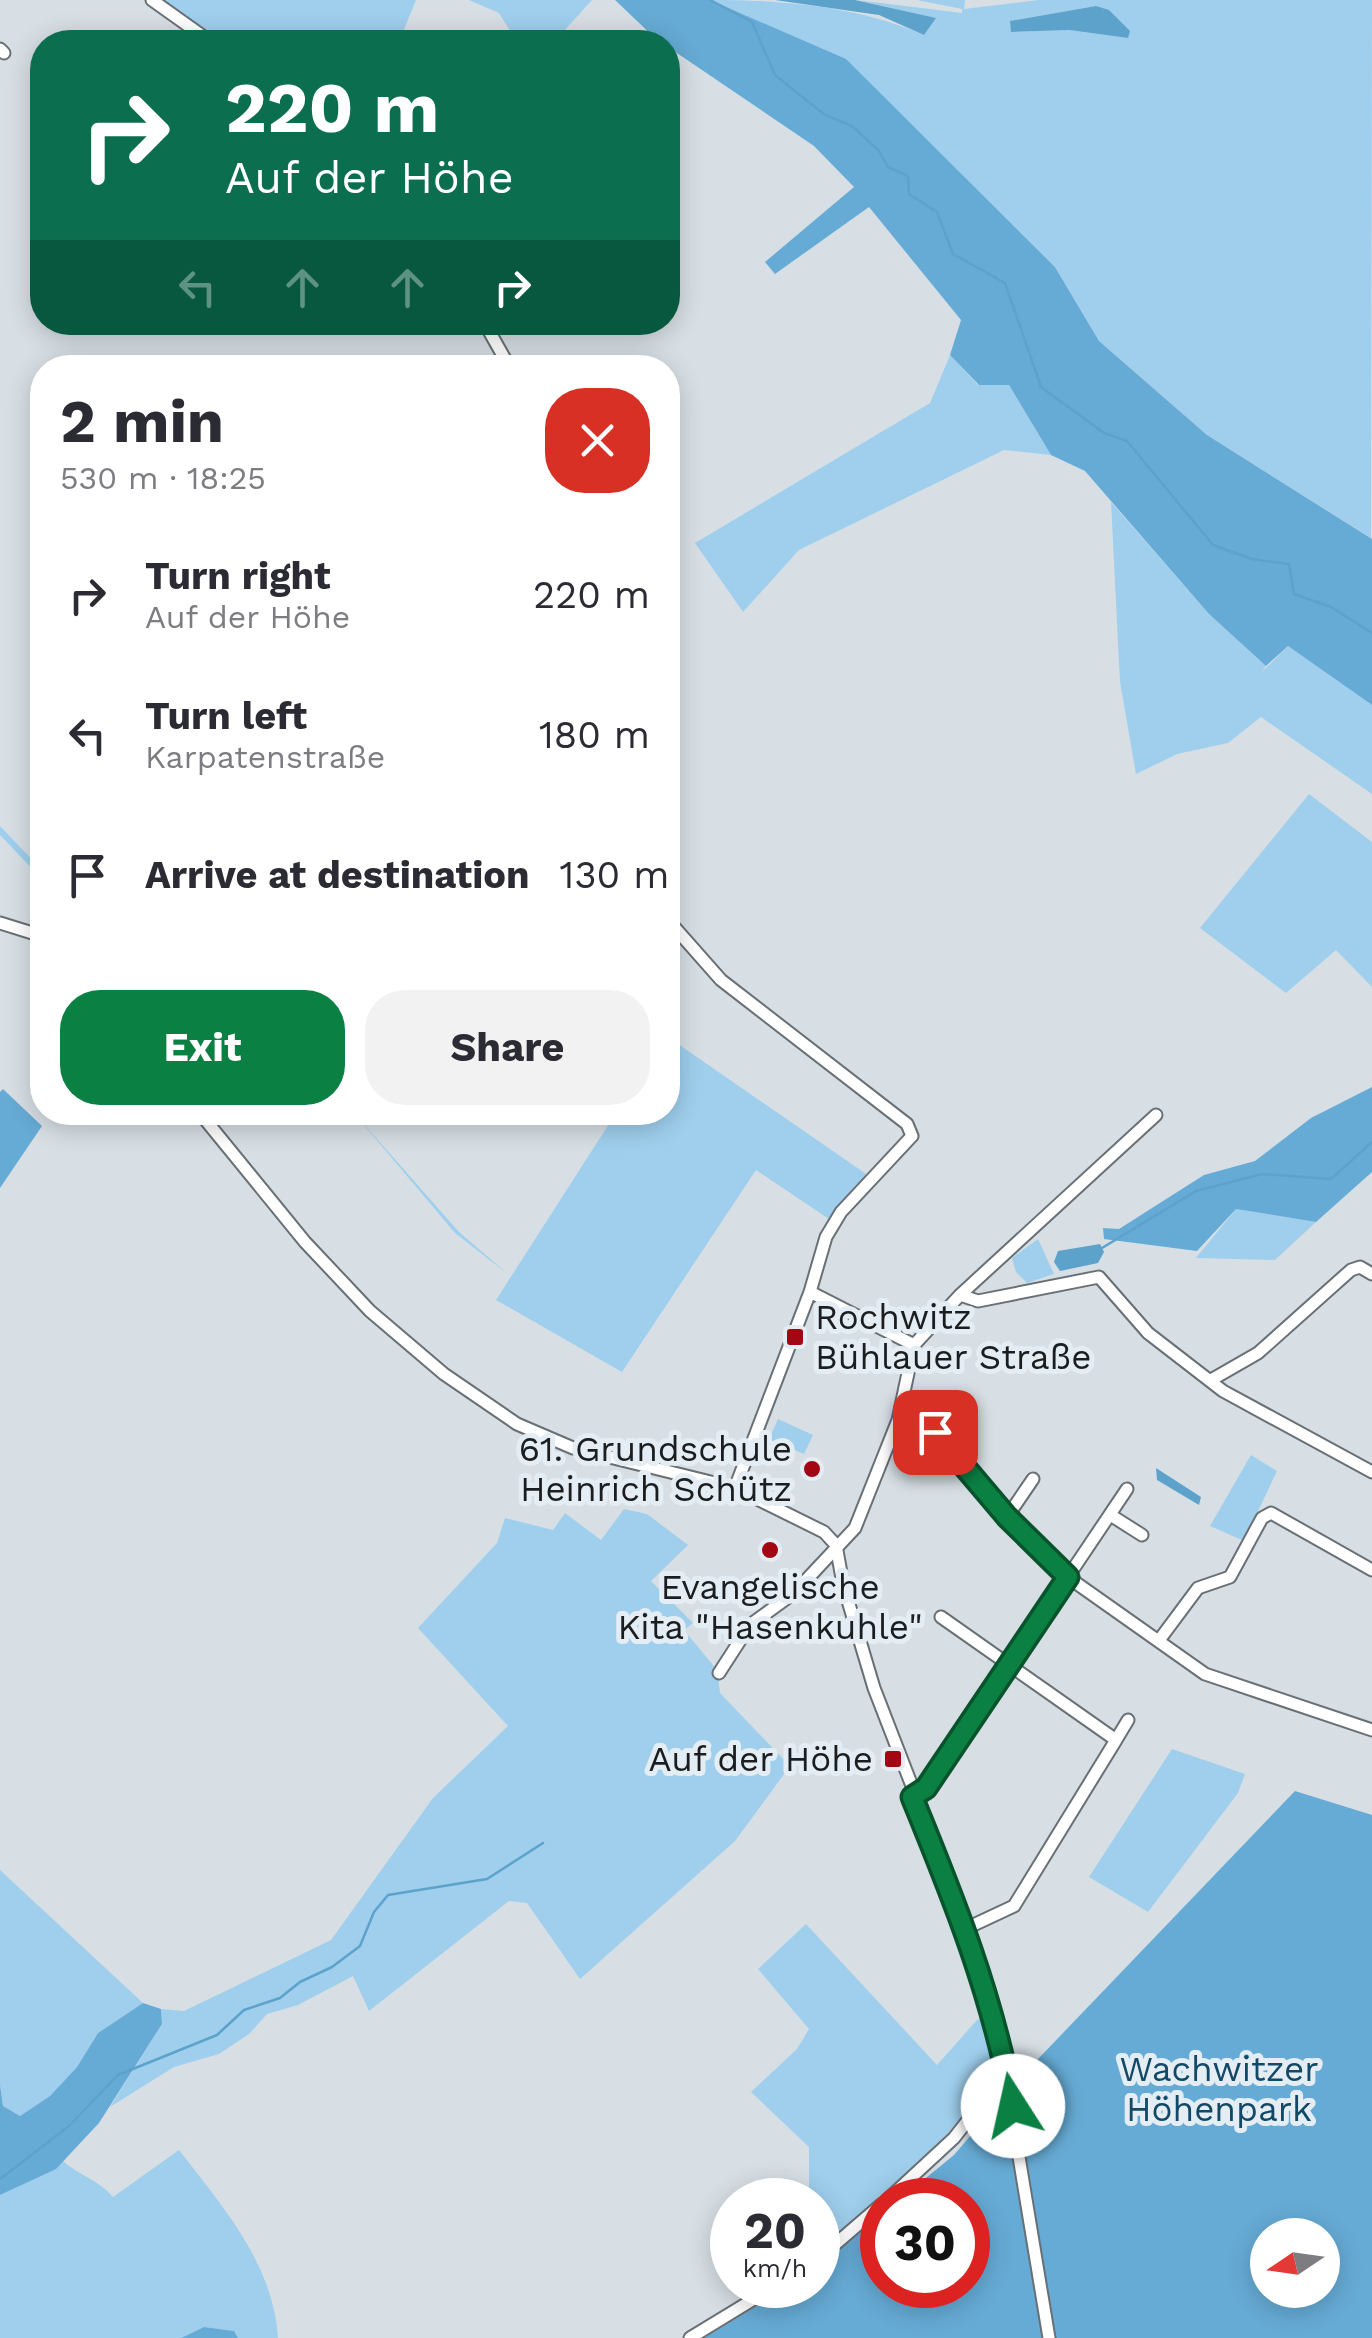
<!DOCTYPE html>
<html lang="en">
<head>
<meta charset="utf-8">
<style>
	body { margin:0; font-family:"Work Sans",sans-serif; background:#f2f2f3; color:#2b2b33; height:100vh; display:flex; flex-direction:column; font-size:38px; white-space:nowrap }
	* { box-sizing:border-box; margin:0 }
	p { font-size:32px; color:#7c7c81 }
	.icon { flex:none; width:55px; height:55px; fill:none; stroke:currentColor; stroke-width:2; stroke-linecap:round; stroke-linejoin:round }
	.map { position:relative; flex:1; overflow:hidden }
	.details { position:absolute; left:30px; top:355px; width:650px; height:770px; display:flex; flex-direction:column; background:#fff; border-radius:40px; box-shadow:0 5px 25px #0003 }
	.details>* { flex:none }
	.top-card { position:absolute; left:30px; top:30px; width:650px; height:305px; border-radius:40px; box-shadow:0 5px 25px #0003; background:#0b6e4f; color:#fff; overflow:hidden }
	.needle { width:65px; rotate:257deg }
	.controls { position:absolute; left:1250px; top:2218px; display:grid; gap:20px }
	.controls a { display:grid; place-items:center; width:90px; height:90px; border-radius:50%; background:#fff; box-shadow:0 5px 25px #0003; font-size:50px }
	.speed { position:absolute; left:710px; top:2178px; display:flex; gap:20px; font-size:50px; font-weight:700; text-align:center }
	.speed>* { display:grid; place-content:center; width:130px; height:130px; border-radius:50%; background:#fff; box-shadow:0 5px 25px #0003; line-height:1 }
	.speed small { font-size:25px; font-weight:400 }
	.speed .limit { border:15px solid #d22; background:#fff; color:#111 }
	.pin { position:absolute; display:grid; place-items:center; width:85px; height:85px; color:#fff; margin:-42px; border-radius:20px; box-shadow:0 5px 15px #0006 }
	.me { position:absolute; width:110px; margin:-55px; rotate:350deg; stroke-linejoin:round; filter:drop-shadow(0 0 8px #0008) }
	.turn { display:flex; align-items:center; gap:35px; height:210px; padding:0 30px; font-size:45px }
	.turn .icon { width:130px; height:130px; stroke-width:2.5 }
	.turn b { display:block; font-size:70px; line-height:85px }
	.lanes { display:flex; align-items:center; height:95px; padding:0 30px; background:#0003; justify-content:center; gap:50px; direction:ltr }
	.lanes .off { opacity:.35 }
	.round { display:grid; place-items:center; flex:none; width:105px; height:105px; border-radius:40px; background:#f2f2f3 }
	.summary { display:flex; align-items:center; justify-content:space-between; height:170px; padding:0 30px }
	h1 { font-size:60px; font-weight:700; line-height:75px }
	.button { display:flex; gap:20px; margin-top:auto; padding:20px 30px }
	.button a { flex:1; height:115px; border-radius:40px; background:#0b8043; color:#fff; font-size:40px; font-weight:700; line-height:115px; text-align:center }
	.button a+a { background:#f2f2f3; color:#2b2b33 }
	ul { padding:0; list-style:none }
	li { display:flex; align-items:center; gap:30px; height:140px; padding:0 30px }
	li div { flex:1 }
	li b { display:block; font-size:38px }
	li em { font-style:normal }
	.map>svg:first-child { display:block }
	.green { fill:#9fcfed; fill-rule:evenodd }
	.forest { fill:#66abd5; fill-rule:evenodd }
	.water { fill:#5da2cb }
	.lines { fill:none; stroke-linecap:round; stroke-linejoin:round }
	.stream { stroke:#5da2cb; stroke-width:2.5 }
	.street-casing { stroke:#687075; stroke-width:15 }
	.street { stroke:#fff; stroke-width:11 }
	.route-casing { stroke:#07532c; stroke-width:25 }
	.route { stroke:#0b8043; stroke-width:18 }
	.poi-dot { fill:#a20713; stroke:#e4edf3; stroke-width:4 }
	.labels { text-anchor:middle; stroke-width:10; stroke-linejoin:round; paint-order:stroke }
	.poi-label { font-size:35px; fill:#1b1e20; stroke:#e4edf3; text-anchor:end }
	.park-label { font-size:35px; fill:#124966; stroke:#e4edf3 }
</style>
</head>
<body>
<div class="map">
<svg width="1372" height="2338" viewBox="0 0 1372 2338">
	<rect width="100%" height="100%" fill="#d7dfe5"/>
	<!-- green -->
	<path class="green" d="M160,0h256l-17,42h-188z
		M469,0h123l-38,42h-37l-18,-29z
		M710,0c73,0 147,6 214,35l11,-17 -79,-18 106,13v-4l-45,-9h48l-1,9 75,-9h333l-1,538 -164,-103 -108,-94 -44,-74 -209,-207zM1097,6l31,32 -59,-8 -57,2 -2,-11z
		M950,355l28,30h31l42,70 -47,-5 -205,100 -56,62 -48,-69 235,-140z
		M1111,502l98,112 57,52 -5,7 27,-27 84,59v89l-111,-77 -33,26 -51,11 -41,20 -16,-92z
		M1309,794l63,48v145l-36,-37 -50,43 -86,-65z
		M0,826l42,44v9l-42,-44z
		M668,1037l201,139 -40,43 -73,-49 -134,202 -126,-72 120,-187 52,-1z
		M354,1113l105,119 50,43 -54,-42z
		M1236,1209l80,13 -41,38 -79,-2z
		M1038,1239l16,35 -27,9 -11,-11 -4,-14z
		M778,1419l35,16 -9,19 -35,-15z
		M1251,1455l26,16 -33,70 -34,-15z
		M624,1509l23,5 41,31 -37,36 42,42 -9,7 33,40 3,23 70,73 -55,75 -155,138 -53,-76 -18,-2 -140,110 -16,-35 -55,29 -31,9 -18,20 -30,20 -45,13 -64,40 52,-83 -1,-15 23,2 147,-71 102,-142 75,-72 -90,-98 79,-85 8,-25 48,12 12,-17 36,27z
		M1172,1749l73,25 -7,19 -90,119 -59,-35z
		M0,1870l143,133 -45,30 -21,34 -27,29 -30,20 -17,-10 -3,-21z
		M806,1924l131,141 40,-45 11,-4 10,50c-15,48 -138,150 -180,182v-48h-25l16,-13v-40l-58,-55 46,-43 12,-20 -51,-60z
		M179,2150c44,57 94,113 99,188h-40l-4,-7 -30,-4 -23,11h-181v-143l63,-34c17,15 36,19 50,36z"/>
	<!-- forest -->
	<path class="forest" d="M615,0h95l136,59 209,208 44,74 108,94 165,104v166l-84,-59 -22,20 -57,-52 -124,-143 -34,-16 -42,-70h-30l-29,-30 11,-35 -92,-113 -94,67 -10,-12 89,-75 -40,-41 -146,-99v-5l-11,-2z
		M1372,1087v85l-56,50 -80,-13 -39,42 -93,-12 -1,-11 16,1 85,-54 51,-14 56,-43z
		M3,1089l39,37 -42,62v-96z
		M1295,1791l77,24v523h-668l88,-53h26v-17l64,-54v71h86v-85h-69l55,-45 62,-73zM1268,2235h54v55h-54z
		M143,2003l18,6 1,15 -63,99 -43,46 -56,26v-110l3,21 17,10 30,-20 27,-29 21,-34z
		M204,2327l30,4 4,7h-57z"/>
	<!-- water -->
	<path class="water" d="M775,0h80l81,18 -12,17 -45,-20z
		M1096,6l13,4 21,21 -2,7 -59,-8 -58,2 -1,-11z
		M1100,1244l4,8 -6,11 -38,8 -6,-9 4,-11z
		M1156,1468l45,29 -2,8 -42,-25z"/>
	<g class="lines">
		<!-- stream -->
		<path class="stream" d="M710,0l42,22 23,53 50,40 27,11 27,25 9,16 20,9 1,18 28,18 16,42 52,29 36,104 63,46 23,8 86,104 39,14 37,5 5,30 37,13 41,26
			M1102,1248l94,-57 66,-17 69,5 41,-37
			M0,2179l69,-53 49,-51 99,-40 27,-25 36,-12 20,-16 32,-15 28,-21 14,-34 14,-17 99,-16 56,-36"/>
		<!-- street casing -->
		<g class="street-casing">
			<path id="street" d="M152,0l59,42
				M0,49l4,4
				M484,322l26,46
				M668,920l53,60 186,144 5,12 -71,76 -15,25 -16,55 -75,196
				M0,923l42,13
				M199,1112l106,130 65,69 74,63 73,50 56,24 162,40 89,44 12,13 7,39 31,104 93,240 30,96 52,314
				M810,1292l104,53
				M960,1295l18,6 121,-24 49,56 75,58 149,81
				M1211,1380l47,-27 93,-83 9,-3 12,7
				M935,1432l72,85 55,56 143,101 167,56
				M1112,1516l30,19
				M1007,1517l26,-38
				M941,1617l175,123 -102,166 -47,22
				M1160,1639l38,-51 32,-11 32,-59 9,-5 101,57
				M719,1673l31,-48 44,-32 61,-65 43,-108 16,-75 46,-50 196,-180
				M1116,1740l12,-20
				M913,1797l13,-9 201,-299
				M887,2200l67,-62 36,-46 18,-11
				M818,2259l64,-55
				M690,2338l87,-53"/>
		</g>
		<!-- street -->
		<use href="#street" class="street"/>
	</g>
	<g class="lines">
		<!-- route casing -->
		<g class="route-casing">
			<path id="route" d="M935,1432l72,85 61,60 -142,211 -14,9c43,105 80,197 101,309"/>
		</g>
		<!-- route -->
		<use href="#route" class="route"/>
	</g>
	<!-- markers -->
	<g class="poi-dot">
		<rect x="785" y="1327" width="20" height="20" rx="5"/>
		<circle cx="812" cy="1469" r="10"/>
		<circle cx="770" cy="1550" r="10"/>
		<rect x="883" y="1749" width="20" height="20" rx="5"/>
	</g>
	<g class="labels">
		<!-- poi labels -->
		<g class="poi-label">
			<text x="815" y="1329" text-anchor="start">Rochwitz<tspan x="815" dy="40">Bühlauer Straße</tspan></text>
			<text x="792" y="1461">61. Grundschule<tspan x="792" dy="40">Heinrich Schütz</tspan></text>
			<text x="770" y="1599" text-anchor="middle">Evangelische<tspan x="770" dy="40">Kita "Hasenkuhle"</tspan></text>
			<text x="873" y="1771">Auf der Höhe</text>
		</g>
		<!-- park labels -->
		<g class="park-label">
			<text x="1219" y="2081">Wachwitzer<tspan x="1219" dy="40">Höhenpark</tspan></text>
		</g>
	</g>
</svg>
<div class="controls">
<a><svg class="needle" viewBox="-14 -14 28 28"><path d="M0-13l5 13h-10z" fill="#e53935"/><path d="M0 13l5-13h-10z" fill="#7c7c81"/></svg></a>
</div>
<div class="speed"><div>20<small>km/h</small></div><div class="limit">30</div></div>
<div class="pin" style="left:935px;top:1432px;background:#d93025"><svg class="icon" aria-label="arrive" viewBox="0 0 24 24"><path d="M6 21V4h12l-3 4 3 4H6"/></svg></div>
<svg class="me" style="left:1013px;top:2106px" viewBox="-20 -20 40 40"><circle r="19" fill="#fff"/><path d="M0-13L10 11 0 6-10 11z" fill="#0b8043"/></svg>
<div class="top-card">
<div class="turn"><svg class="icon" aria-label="right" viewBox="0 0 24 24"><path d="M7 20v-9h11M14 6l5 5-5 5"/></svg><div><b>220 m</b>Auf der Höhe</div></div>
<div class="lanes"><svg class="icon off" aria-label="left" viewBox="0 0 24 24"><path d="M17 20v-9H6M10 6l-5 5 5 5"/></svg><svg class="icon off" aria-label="ahead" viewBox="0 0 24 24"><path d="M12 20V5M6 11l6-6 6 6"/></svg><svg class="icon off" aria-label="ahead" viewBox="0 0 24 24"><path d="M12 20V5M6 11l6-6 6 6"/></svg><svg class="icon" aria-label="right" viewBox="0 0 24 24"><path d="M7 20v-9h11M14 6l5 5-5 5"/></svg></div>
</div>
<section class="details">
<div class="summary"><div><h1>2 min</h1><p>530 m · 18:25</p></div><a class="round" style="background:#d93025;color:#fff"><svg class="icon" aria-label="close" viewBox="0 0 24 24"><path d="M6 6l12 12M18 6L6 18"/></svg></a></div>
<ul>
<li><svg class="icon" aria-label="right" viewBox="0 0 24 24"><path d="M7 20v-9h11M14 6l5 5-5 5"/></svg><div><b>Turn right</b><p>Auf der Höhe</p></div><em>220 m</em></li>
<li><svg class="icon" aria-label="left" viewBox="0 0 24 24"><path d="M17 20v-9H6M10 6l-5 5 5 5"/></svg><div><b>Turn left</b><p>Karpatenstraße</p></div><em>180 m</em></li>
<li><svg class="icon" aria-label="arrive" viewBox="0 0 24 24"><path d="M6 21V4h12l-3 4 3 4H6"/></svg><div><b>Arrive at destination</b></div><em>130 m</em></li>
</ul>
<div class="button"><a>Exit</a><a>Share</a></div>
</section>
</div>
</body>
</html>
